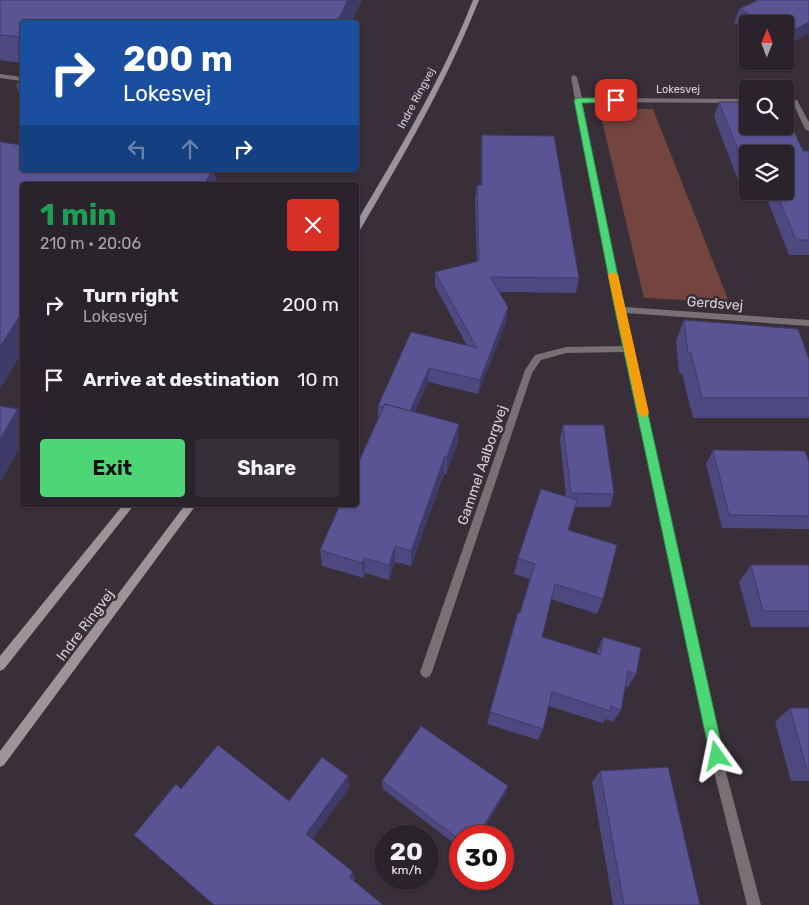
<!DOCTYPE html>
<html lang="en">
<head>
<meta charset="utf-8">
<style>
	body { margin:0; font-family:Rubik,sans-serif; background:#362f37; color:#f1f3f6; height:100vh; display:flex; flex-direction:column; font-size:19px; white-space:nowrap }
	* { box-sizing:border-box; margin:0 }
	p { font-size:16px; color:#a5a4a9 }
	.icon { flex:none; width:28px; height:28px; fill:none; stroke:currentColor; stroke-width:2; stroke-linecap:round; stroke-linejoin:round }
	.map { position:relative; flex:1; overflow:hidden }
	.details { position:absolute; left:20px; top:182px; width:339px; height:325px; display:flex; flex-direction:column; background:#2a232b; border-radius:5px; box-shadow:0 1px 4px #0004,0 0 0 1px #464047 }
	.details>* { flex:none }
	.top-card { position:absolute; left:20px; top:20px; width:339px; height:152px; border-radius:5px; box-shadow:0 1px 4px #0004,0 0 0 1px #464047; background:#1a4fa0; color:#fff; overflow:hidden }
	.needle { width:32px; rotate:1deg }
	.fabs { position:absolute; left:739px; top:15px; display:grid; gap:10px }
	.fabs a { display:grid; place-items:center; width:55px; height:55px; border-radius:5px; background:#2a232b; box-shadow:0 1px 4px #0004,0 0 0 1px #464047; font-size:25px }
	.speed { position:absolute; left:374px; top:825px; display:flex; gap:10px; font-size:25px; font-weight:700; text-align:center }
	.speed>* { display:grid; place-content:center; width:65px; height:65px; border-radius:50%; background:#2a232b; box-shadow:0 1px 4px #0004,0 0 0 1px #464047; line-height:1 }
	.speed small { font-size:12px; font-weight:400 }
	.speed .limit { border:8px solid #d22; background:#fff; color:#111 }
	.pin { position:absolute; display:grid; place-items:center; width:42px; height:42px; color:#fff; margin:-21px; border-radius:10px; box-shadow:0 2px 8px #0006 }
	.me { position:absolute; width:55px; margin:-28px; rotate:348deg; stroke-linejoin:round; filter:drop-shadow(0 0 4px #0008) }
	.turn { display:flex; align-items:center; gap:18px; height:105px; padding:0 20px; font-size:22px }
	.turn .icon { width:65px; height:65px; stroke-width:2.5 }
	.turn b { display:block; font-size:35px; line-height:42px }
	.lanes { display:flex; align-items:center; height:48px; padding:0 20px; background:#0003; justify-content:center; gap:25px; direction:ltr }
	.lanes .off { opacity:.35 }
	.round { display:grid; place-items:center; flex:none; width:52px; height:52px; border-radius:5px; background:#362f37 }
	.overview { display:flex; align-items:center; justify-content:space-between; height:85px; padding:0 20px }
	h1 { font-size:30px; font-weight:700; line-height:38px; color:#1e9e55 }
	.primary-button { display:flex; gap:10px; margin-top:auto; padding:10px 20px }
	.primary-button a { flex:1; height:58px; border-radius:5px; background:#4dd676; color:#111; font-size:20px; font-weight:700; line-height:58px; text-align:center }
	.primary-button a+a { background:#362f37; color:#f1f3f6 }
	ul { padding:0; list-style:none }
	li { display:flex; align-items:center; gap:15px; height:75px; padding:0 20px }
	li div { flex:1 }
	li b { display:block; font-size:19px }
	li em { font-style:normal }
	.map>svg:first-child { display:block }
	.green { fill:#74453f }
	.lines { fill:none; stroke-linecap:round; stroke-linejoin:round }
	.lane { fill:#787173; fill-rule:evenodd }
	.street { fill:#787173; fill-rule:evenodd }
	.secondary { fill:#9e9397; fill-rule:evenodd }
	.wall { fill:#4d487f }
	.shaded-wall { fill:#3f3b68 }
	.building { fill:#5a5494; stroke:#3f3b68 }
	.route { fill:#4dd676; stroke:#328b4d }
	.slow { fill:#f59e0b }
	.labels { text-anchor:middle; stroke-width:5; stroke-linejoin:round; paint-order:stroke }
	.far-street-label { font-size:11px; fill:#d7d2d8; stroke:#382f39 }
	.street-label { font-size:14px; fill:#d7d2d8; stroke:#382f39 }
</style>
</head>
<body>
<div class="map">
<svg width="809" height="905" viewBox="0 0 809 905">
	<rect width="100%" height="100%" fill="#382f39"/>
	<!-- green -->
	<path class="green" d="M610,109h43l76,193 -85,-4 -43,-182z"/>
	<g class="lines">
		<!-- lane -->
		<path class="lane" d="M0,74l22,3v4l-22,-3z"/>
		<!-- street -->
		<path class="street" d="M574,75l3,2 5,21 166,1v4l-166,-1 42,205 185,13v6l-184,-13 7,33 3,3 -2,2 94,425 34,129h-14l-32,-129 -90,-424 -59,1 -25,7 -9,13 -100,299 -2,4 -4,2 -4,-2 -2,-4 105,-302 10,-15 31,-8 57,-1 -48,-246 -4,-23z
			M785,99l12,1 12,22v9l-4,-2 -12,-26h-8z"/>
		<!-- secondary -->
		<path class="secondary" d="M473,0h6c-32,81 -75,155 -119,230l-4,3v-10c43,-73 86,-144 117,-223z
			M123,505h11l-130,164 -4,2v-15z
			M185,505h11l-192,260 -4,2v-16z"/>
	</g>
	<!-- wall -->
	<path class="wall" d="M0,0h362l-11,22h-329v41l-22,-3z
		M758,0h51v33l-24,13v-22h-37v6l-14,-7 5,-14z
		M22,78v25l-6,-17z
		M719,102l84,49h6v104h-20l-25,-64h21v-37h-37v34h-7l-27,-71z
		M482,135l97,143 -3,15 -77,-1 9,15 -2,15 -28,72 -50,-12 -13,30 43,30 -12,32h-2l-33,92 -16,-4 -6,18 -24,-7 -1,5 -42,-12 -2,-16 58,-131v-13l33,-74 56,14 -32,-60v-14l42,-11 -2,-62 2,-14h4v-35z
		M684,320l125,39v59h-116l-11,-44 -3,-1 -3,-32z
		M563,425l51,69 -4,13h-35l-7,23 35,69 -6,15 -46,-15 -9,38 54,17 7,-17 33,37 -8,13 -3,-1 -4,24 -8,12 -7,-3 -3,4 -55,-17 -5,23 -5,11 -51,-16 3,-12 40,-133 -16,-5 4,-16 48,-61 -6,-58z
		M713,450l96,12v67l-87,-1 -16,-64z
		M751,565h58v62h-58l-12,-45z
		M790,708h19v73h-18l-16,-59z
		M600,771l100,134h-87l-21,-123z
		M382,781l123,13 -26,42h-19v12l-77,-59z"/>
	<!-- shaded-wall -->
	<path class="shaded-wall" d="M348,0h14l-11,22h-14z
		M809,22v11l-24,13v-5l3,-8z
		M212,170h2l3,15h-13z
		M508,307l-2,15 -28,72 2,-14z
		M22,312v41l-22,36v-42z
		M429,368l-1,14 -19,44v-13z
		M18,409l4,9v26l-22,39v-44z
		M459,424l-1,18 -12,32 1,-17z
		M445,456l-1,18 -33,92v-15z
		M395,546v16l-6,18v-15z
		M364,558l1,15 -1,5 -2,-15z
		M348,776l2,11 -40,56 -4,-9z
		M508,786l-3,8 -26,42h-2z
		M353,872l2,7 -3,5 -3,-7z"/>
	<!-- building -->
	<path class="building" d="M0,0h348l-11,22h-315v15l-22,-2z
		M758,0h51v22l-21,11 -3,-1v-8h-16l-30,-15z
		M22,78v8h-6z
		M719,102h29v24h37v-15l18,40h6v89h-13l-20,-49h9v-37h-37l-1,19z
		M482,135l72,1 25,142 -89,-1 18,30 -28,73 -51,-12 -19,43 -25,-7 -1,3 -6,-1 33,-74 66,16 -42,-76 44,-11 -2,-76h5z
		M0,142l22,3v25h190l-8,15h-182v127l-22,35z
		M684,320l114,9 11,30v39h-107l-11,-45 -3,-1z
		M385,404l74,20 -12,33 -2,-1 -34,95 -16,-5 -6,19 -25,-7 -2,5 -42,-13 20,-45h16v-37z
		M0,406l18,3 -18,30z
		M563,425h41l10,69 -43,-1z
		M713,450l92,1 4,11v54l-80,-1z
		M541,489l36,11 -9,30 49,15 -14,54 -48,-15 -13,53 58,18 3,-18 38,11 -5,26 -8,-3 -7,39 -10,-4 -1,5 -58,-19 -9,37 -53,-17 28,-100 2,1 15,-49 -17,-6z
		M751,565h58v46h-46z
		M790,708h19v62h-2z
		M421,726l87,60 -31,50h-17v4l-78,-59z
		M218,745l71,56 33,-44 26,19 -42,58 47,38 -4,5 34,28h-169l-80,-70 42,-51 5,5z
		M668,767l32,138h-76l-24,-134z"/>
	<!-- route -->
	<path class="route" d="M616,98l4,2 -2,2 -36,1 43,207 99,446 -2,5 -5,3 -5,-3 -2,-5 -95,-446 -41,-210 4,-2z"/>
	<!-- slow -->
	<path class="slow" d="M613,272l5,3 31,138 -5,5 -6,-5 -30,-138z"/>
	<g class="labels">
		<!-- far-street labels -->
		<g class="far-street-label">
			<text x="678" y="93">Lokesvej</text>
			<text transform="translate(416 98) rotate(-62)" y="4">Indre Ringvej</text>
		</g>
		<!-- street labels -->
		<g class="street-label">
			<text transform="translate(715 303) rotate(4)" y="5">Gerdsvej</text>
			<text transform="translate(482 465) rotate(-71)" y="5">Gammel Aalborgvej</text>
			<text transform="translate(85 625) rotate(-53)" y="5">Indre Ringvej</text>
		</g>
	</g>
</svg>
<div class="fabs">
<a><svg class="needle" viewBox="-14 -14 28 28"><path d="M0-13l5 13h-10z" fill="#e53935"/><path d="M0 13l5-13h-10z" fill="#a5a4a9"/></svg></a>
<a><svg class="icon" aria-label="search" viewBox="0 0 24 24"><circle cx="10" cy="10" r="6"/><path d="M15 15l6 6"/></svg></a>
<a><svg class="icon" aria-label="layers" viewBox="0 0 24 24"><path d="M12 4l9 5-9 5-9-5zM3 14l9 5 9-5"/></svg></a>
</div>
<div class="speed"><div>20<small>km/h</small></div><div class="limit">30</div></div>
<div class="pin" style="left:616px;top:100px;background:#d93025"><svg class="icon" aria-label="arrive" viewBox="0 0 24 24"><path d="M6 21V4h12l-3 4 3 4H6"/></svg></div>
<svg class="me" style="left:717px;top:756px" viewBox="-20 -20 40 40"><path d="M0-17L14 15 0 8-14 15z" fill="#4dd676" stroke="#fff" stroke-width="4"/></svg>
<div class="top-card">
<div class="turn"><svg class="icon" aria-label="right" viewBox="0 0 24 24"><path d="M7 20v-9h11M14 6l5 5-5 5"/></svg><div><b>200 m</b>Lokesvej</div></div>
<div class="lanes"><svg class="icon off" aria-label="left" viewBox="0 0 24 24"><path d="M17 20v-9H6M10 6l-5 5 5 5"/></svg><svg class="icon off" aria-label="ahead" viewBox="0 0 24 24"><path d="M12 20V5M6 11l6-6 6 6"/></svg><svg class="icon" aria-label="right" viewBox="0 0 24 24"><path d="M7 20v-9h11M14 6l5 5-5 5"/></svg></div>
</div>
<section class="details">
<div class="overview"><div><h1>1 min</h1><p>210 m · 20:06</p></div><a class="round" style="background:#d93025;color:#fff"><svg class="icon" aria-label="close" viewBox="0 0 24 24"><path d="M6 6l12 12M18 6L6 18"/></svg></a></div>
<ul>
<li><svg class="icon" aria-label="right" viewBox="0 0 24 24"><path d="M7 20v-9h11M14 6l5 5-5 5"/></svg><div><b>Turn right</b><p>Lokesvej</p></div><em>200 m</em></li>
<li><svg class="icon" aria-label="arrive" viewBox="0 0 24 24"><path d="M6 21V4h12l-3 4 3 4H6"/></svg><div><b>Arrive at destination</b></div><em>10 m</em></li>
</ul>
<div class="primary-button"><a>Exit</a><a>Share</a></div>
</section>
</div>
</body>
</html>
